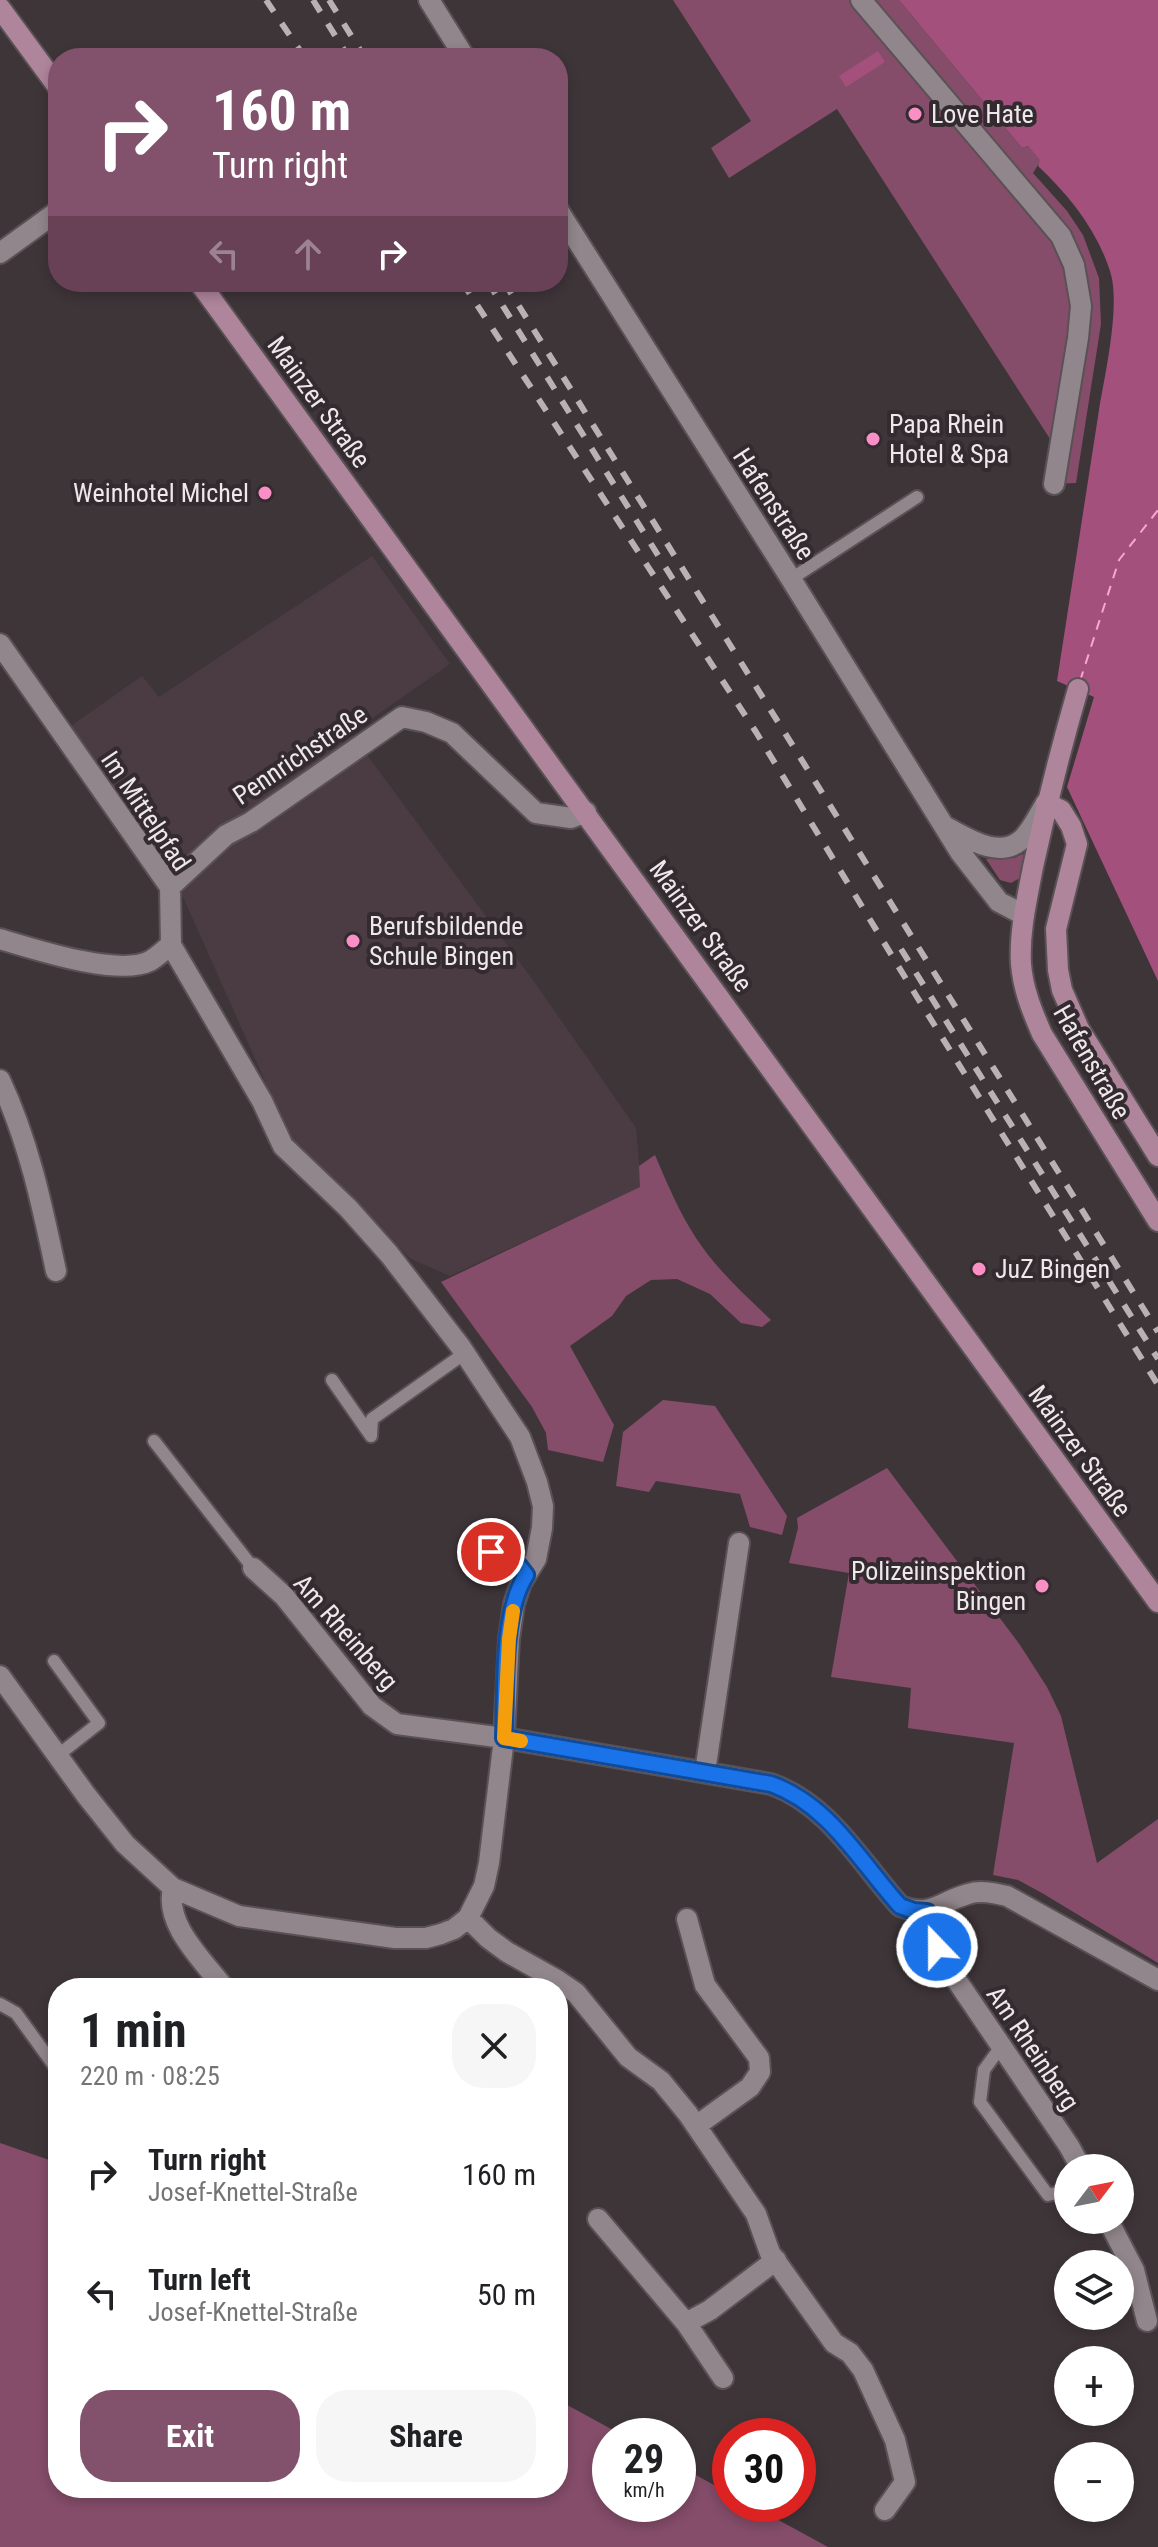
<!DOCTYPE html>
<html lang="en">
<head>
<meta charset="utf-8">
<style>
	body { margin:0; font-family:"Roboto Condensed",sans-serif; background:#f6f6f6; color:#202124; height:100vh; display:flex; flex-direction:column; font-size:30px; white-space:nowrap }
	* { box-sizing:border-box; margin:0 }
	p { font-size:26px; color:#757577 }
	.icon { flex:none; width:44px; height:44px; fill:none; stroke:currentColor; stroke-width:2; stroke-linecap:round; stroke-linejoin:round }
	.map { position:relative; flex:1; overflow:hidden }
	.side { position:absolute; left:48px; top:1978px; width:520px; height:520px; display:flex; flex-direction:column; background:#fff; border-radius:32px; box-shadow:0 4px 12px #0003 }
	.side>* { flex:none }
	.hud { position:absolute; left:48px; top:48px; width:520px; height:244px; border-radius:32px; box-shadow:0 4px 12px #0003; background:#82526d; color:#fff; overflow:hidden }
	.needle { width:52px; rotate:58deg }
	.tools { position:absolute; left:1054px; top:2154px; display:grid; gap:16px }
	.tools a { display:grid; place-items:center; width:80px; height:80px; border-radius:50%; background:#fff; box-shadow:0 4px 12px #0003; font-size:40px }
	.speed { position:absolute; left:592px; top:2418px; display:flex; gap:16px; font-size:40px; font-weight:700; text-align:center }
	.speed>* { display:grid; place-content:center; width:104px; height:104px; border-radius:50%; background:#fff; box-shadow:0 4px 12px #0003; line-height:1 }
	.speed small { font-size:20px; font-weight:400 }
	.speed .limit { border:12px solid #d22; background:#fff; color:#111 }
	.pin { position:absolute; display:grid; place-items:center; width:68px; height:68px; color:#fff; margin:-34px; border:4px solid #fff; border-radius:50%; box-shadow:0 2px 8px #0007 }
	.me { position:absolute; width:88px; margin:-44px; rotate:338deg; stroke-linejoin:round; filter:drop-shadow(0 0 6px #0008) }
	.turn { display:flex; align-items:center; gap:28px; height:168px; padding:0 32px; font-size:36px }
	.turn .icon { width:104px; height:104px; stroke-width:2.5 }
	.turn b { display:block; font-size:56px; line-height:68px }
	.lanes { display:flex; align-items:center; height:76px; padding:0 32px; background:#0003; justify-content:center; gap:40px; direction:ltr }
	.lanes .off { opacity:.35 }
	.round { display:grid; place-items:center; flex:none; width:84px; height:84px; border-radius:32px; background:#f6f6f6 }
	.overview { display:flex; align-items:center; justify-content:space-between; height:136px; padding:0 32px }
	h1 { font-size:48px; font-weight:700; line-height:60px }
	.button { display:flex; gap:16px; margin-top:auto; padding:16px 32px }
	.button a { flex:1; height:92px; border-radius:32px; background:#82526d; color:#fff; font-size:32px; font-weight:700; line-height:92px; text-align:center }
	.button a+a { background:#f6f6f6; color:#202124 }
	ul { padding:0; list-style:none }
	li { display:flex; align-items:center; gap:24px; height:120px; padding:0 32px }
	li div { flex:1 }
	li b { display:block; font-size:30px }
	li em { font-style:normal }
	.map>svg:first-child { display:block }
	.built { fill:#4b3c43 }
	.green { fill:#854d6a }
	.water { fill:#a3517c }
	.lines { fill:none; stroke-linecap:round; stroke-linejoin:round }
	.ferry { stroke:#fea4d0; stroke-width:2; stroke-dasharray:10 8; stroke-linecap:butt }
	.lane-casing { stroke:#595155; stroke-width:16 }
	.street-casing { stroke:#595155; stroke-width:24 }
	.secondary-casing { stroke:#595155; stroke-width:24 }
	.lane { stroke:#91868b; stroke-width:12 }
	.street { stroke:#91868b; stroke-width:20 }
	.secondary { stroke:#af859b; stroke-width:20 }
	.rail { stroke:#b9b2b5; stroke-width:6; stroke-dasharray:14 14; stroke-linecap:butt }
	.route-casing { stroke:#114b97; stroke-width:20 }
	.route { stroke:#1a73e8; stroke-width:14 }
	.slow { stroke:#f59e0b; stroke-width:14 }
	.poi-dot { fill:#fa8fc6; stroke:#332b2f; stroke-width:3 }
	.labels { text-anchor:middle; stroke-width:8; stroke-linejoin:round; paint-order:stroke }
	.poi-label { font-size:26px; fill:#eee8eb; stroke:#332b2f; text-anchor:start }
	.street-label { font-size:26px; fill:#eee8eb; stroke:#332b2f }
</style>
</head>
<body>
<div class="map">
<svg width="1158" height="2547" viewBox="0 0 1158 2547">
	<rect width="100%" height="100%" fill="#3e3539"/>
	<!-- built -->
	<path class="built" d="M372,556l78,108 -99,69 184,250 101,145 5,59 -191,89 -39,-17 -117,-113 -110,-247 -113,-173 71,-50 17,21z"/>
	<!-- green -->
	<path class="green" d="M673,0h226l123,148 6,-2 13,14 -8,13 34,38 16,24 16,43 2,46 -25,159 -22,1 -2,-42 -215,-333 -108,69 -18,-30 40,-27z
		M1023,854l3,3 -6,21 -9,5 -11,-3 -14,-21 28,-1z
		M655,1155c12,28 24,57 41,83 20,31 49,57 75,82l-9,7 -21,-4 -31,-29 -33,-15 -26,1 -25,16 -14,20 -42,30 44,79 -11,37 -55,-12 -2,-17 -14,-26 -91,-125 199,-95 -1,-21z
		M663,1400l52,6 72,110 -5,19 -32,-8 -10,-33 -84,-13 -7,11 -33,-6 7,-54z
		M887,1468l133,177 27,42 14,29 36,147 61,-44v144l-116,-70 -24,-13 -25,-5 21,-132 -106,-15 3,-40 -80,-11 18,-104 -60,-10 9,-35 -1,-10z
		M0,2143l58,20v325h500v-88l66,36h-14v68h68v-39l52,29v10h19l79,43h-828z"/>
	<!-- water -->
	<path class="water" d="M899,0h259v981l-91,-194 27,-90 -37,-16c14,-90 28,-181 42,-271 6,-36 22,-106 11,-139 -13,-41 -41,-76 -72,-105l2,-6 -12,-14 -6,2z
		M878,51l7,11 -39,25 -7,-11z"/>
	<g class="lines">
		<!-- ferry -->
		<path class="ferry" d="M1080,681l39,-121 39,-50"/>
		<!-- lane casing -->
		<g class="lane-casing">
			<path id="lane" d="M791,579l126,-82
				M332,1380l39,56
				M371,1436l1,-17 93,-66
				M154,1441l99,127
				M470,1547l42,10 14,18
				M54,1661l45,62 -42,33
				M0,2004l16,9 42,58
				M1000,2048l-16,22 -4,32 68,93 20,-5"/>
		</g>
		<!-- street casing -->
		<g class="street-casing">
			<path id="street" d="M429,0l36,58
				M861,0l200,236 13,29 7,41 -3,32 -24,146
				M558,210l233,369 169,273 39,50 25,13
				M0,253l58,-42
				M0,644l170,243 1,58 91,156 21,45 65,62 41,46 71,92 60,91 17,45 6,24 -1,22 -6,31 -15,24 -7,21 -5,35 -5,99 -15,125 -5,23 -16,32 -14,11 -13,5 -15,4h-31l-156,-22 -66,-28 -48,-44 -39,-49 -86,-119
				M944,826c22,11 54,34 77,14 10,-8 18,-26 25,-37
				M170,887l56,-52 25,-13 151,-105 24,5 26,11 84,80 35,5 15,-6
				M0,939c34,10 118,38 150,22 7,-4 14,-11 21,-16
				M0,1080c29,62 42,125 56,191
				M253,1568l31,28 88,110 25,18 107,14 267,46c59,21 89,78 129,122 32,12 39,-4 68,-12 13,-4 26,-1 39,2l151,84
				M705,1772l34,-229
				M173,1888c-9,37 30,72 51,100
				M927,1912l10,35 10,19 122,180 12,22
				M468,1918l20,20 19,14 50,28 19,13 52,64 33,24 27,33 68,100 14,39 64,90 16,10 13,17 32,70 10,42 -20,28
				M687,1919l18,66 54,73 1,14 -10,15 -54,39
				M598,2219l88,104 24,-13 66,-50
				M1108,2220l26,50 13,51
				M686,2323l37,55"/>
		</g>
		<!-- secondary casing -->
		<g class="secondary-casing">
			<path id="secondary" d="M0,8l58,79
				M199,282l959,1320
				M1078,689c-17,59 -32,118 -45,178 -6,32 -14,65 -12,97 2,25 11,47 21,70l116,187
				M1046,803l15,7 10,16 6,18 -21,85 2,41 4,20 17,39 79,127"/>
		</g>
		<!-- lane -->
		<use href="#lane" class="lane"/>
		<!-- street -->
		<use href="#street" class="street"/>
		<!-- secondary -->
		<use href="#secondary" class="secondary"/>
		<!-- rail -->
		<path class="rail" d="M266,0l39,58
			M313,0l36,58
			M329,0l36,58
			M462,282l294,450 161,265 241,388
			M488,282l186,299
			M504,282l654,1050
			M901,949l257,410"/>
	</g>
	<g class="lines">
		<!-- route casing -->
		<g class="route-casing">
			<path id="route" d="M491,1552l21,5 14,18c-25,40 -20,116 -22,163l267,46c59,21 89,78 129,122l14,5 13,1 10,35"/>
		</g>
		<!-- route -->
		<use href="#route" class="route"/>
		<!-- slow -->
		<path class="slow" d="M513,1611l-4,28 -5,99 17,3"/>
	</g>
	<!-- markers -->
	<g class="poi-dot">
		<circle cx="915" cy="114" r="8"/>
		<circle cx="873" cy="439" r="8"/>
		<circle cx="265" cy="493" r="8"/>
		<circle cx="353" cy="941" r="8"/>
		<circle cx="979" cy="1269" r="8"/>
		<circle cx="1042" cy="1586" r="8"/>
	</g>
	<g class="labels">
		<!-- poi labels -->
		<g class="poi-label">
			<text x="931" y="123">Love Hate</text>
			<text x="889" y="433">Papa Rhein<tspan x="889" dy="30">Hotel &amp; Spa</tspan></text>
			<text x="249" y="502" text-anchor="end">Weinhotel Michel</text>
			<text x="369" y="935">Berufsbildende<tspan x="369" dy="30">Schule Bingen</tspan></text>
			<text x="995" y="1278">JuZ Bingen</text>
			<text x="1026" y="1580" text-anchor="end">Polizeiinspektion<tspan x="1026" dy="30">Bingen</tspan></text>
		</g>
		<!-- street labels -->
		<g class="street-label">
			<text transform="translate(319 402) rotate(54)" y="9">Mainzer Straße</text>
			<text transform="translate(774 504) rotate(57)" y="9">Hafenstraße</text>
			<text transform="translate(300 755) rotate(-34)" y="9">Pennrichstraße</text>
			<text transform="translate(146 811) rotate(56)" y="9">Im Mittelpfad</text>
			<text transform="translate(701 926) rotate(54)" y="9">Mainzer Straße</text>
			<text transform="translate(1092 1062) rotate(60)" y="9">Hafenstraße</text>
			<text transform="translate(1080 1451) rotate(54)" y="9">Mainzer Straße</text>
			<text transform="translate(346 1632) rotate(49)" y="9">Am Rheinberg</text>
			<text transform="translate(1033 2048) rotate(56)" y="9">Am Rheinberg</text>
		</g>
	</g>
</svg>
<div class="tools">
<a><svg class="needle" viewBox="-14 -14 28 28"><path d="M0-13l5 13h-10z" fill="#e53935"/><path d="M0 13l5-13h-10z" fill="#757577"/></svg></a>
<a><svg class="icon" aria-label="layers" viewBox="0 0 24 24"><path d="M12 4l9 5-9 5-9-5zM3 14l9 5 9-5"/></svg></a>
<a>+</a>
<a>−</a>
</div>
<div class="speed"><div>29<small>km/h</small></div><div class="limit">30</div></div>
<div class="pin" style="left:491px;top:1552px;background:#d93025"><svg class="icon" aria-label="arrive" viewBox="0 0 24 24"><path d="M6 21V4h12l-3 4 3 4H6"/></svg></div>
<svg class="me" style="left:937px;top:1947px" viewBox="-20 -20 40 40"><circle r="17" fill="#1a73e8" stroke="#fff" stroke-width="3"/><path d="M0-11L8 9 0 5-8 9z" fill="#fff"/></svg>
<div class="hud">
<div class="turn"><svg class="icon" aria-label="right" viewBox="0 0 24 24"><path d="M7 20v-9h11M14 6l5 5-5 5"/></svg><div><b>160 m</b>Turn right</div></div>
<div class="lanes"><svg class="icon off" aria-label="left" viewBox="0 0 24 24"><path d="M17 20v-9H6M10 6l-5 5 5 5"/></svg><svg class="icon off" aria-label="ahead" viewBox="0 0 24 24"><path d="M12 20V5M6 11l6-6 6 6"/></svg><svg class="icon" aria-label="right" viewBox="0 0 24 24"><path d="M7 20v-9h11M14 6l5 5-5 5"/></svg></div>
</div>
<section class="side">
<div class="overview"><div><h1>1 min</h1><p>220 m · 08:25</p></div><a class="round"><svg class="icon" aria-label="close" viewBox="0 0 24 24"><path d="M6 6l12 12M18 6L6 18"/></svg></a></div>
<ul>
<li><svg class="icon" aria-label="right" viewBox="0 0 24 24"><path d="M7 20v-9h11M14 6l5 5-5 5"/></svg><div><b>Turn right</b><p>Josef-Knettel-Straße</p></div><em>160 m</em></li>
<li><svg class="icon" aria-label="left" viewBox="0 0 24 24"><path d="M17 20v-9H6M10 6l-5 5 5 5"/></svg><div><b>Turn left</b><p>Josef-Knettel-Straße</p></div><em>50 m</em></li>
</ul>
<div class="button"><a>Exit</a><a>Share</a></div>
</section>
</div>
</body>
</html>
